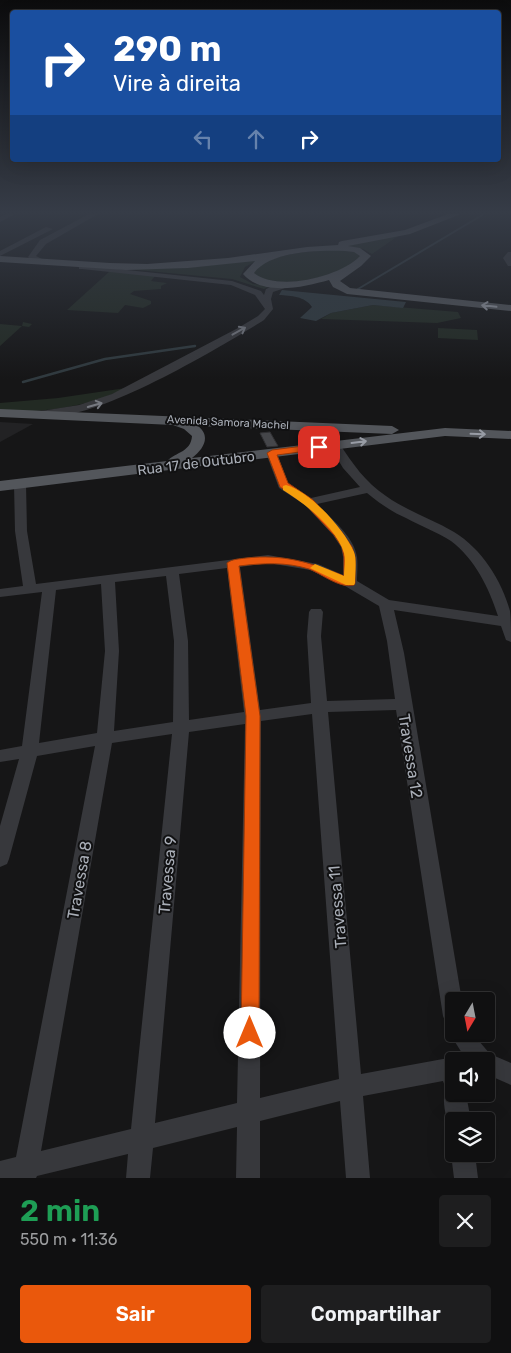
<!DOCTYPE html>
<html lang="pt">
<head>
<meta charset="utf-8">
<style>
	body { margin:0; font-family:Rubik,sans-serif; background:#1e1e1f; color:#f1f3f6; height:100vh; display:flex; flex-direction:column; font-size:19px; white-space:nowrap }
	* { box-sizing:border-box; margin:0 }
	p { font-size:16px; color:#9c9d9f }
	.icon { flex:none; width:28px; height:28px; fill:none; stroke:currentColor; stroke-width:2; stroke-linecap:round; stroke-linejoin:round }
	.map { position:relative; height:1178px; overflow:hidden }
	.panel { display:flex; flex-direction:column; background:#101011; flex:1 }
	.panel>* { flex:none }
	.banner { position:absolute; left:10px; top:10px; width:491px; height:152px; border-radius:5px; box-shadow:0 5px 20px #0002,0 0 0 1px #303031; background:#1a4fa0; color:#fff; overflow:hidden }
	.needle { width:32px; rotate:190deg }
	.fabs { position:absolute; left:445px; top:992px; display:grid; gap:10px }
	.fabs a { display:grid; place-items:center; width:50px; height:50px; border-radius:5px; background:#101011; box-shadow:0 5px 20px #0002,0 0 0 1px #303031; font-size:25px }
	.pin { position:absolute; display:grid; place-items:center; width:42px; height:42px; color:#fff; margin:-21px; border-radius:10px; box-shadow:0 2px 8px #0006 }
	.me { position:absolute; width:55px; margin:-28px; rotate:0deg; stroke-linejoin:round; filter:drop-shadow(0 0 4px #0008) }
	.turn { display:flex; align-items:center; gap:18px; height:105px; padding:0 20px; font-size:22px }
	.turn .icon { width:65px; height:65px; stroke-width:2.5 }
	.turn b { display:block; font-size:35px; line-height:42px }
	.lanes { display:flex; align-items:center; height:48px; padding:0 20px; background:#0003; justify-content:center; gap:25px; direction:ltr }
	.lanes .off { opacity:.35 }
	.round { display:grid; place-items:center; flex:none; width:52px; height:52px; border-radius:5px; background:#1e1e1f }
	.overview { display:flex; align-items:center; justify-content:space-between; height:85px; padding:0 20px }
	h1 { font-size:30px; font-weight:600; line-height:38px; color:#1e9e55 }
	.cta { display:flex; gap:10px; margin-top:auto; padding:10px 20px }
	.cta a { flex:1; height:58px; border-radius:5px; background:#ea580c; color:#fff; font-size:20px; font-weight:600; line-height:58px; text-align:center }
	.cta a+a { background:#1e1e1f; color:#f1f3f6 }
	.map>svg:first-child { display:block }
	.built { fill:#222224 }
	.green { fill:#222a23 }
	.water { fill:#303a3f }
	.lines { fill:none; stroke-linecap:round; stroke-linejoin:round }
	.stream-far1 { stroke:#303a3f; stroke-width:2 }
	.stream { stroke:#303a3f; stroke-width:2.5 }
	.building { fill:#45464a; stroke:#303033 }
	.minor { fill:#37383c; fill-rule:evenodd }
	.major { fill:#53565b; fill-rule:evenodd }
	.oneway { stroke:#989ca5 }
	.oneway2 { stroke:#767980 }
	.route { fill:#ea580c; stroke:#983908 }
	.slow { fill:#f59e0b }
	.labels { text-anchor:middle; stroke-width:4; stroke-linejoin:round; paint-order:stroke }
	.far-street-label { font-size:11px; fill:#a9aeb7; stroke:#111112 }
	.street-label { font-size:14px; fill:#a9aeb7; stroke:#111112 }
	.near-street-label { font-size:16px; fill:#a9aeb7; stroke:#111112 }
</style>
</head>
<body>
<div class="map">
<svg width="511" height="1178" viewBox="0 0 511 1178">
	<rect width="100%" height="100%" fill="#161617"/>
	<!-- built -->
	<path class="built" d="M0,422l33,2 -33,18z"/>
	<!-- green -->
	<path class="green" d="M401,234l-29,20 -9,-5 -18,-3z
		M331,249l26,3 6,4 -23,16 -36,9 -21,1 -29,-4v-7c15,-18 55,-19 77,-22z
		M258,260l-13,7 -5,10 13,7 17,2 -6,3 -32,-10 -105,-10 59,-1z
		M110,271l45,5 -4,5 16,2 -6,3v3l-27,2 -4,3 21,7v3l-8,4 -18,-3 -7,8 -51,-3z
		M373,305l85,7 3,6 -24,5 -116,-4 10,-6z
		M23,322l9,2 -3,3 -7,-1 -22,20v-22l22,2z
		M438,328l39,2 1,10 -40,-2z
		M126,388c-41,20 -81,24 -126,24v-9l58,-5z"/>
	<!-- water -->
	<path class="water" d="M282,290l124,12 -3,6 -30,-3 -42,8 -15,8 -16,-3 12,-11c-7,-11 -21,-11 -33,-12z"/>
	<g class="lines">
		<!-- stream-far1 -->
		<path class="stream-far1" d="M358,289l126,-75"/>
		<!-- stream -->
		<path class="stream" d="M23,382l82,-23 90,-13"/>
	</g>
	<!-- building -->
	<path class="building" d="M270,432l8,14 -11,1 -7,-14z"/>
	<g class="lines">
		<!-- minor -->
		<path class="minor" d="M6,214h9l-15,8v-5z
			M89,214h9l-52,30 -10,12 8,4v4c-6,1 -12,-3 -16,-7l12,-17z
			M46,227l7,2 -53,27v-5z
			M508,252h3v14h-3l-5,-8z
			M79,265l153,16 29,10 3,4 2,-6 11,-5 16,-2 4,2 -24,8 -2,7 2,10 -9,11c-42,26 -176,107 -223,95l-1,-2 1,-2 38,-6 33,-11 126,-66 20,-12 7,-7 -10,-14 -24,-10 -149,-16h-3z
			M335,442l4,1c14,21 26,39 47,53 21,15 46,23 68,36 27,16 48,49 56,79 1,9 1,21 1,31l-5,-2 -5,-14 -107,-16 10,43 58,348h-8v25l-8,-3 -3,-7 -47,-306 -68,2 33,362 93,-17 8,3 -8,1v33h12l5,27h-17v10l-3,-2c-5,-10 -10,-29 -5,-40l-3,-8 -80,15 7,82h-24l-6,-77 -80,20v57h-24l1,-51 -84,21 -3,30h-24l2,-24 -91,22 -1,2h-36v-17l16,-4 79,-411 -58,10 -28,103 -2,5 -7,3v-41l19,-67 -19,3v-12l22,-4 20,-154 -42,5v-8l23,-3 -8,-55 -1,-47 6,-4 6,4 1,47 9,53 232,-29 50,9 25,11v-18l-2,-10 -8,-12 -28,-30 -26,-17 -13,-35 2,-2h8l12,32 23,15 49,-11 -17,-19 -14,-23zM367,493c12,10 25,19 39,25 15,8 31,14 45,23 24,18 38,47 47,75l-109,-16 -32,-19c0,-7 1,-16 0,-24 -3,-21 -26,-38 -40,-53zM268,563l42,7 35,16 34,20 8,35 8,58 -68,2 -6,-65 2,-24 -2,-3h-10l-2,3 -2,24 4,67 -51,7 -20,-143zM227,568l17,144 -55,8 -1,-79 -9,-67zM166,576l8,65 -1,81 -59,9 5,-80 -4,-69zM101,584l4,67 -8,82 -58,10 17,-153zM312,714l27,365 -79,19 1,-377zM245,724l-8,379 -82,20 34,-391zM172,734l-41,395 -90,22 71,-408z
			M453,1027l1,7h19l17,20 21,9v22l-25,-11v-13h-19l-17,-27z
			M454,1147v7h21l3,24h-24l-3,-24z"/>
		<!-- major -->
		<path class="major" d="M448,214h13l-51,20 -62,12 12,2 11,8 -10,10 -21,15 10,7 161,17v6l-164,-17 -14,-7 -4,-7c-25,7 -66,17 -86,-6l12,-13 -67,7 -62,2 -126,-8v-6l110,7 37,1 81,-6 79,-11 31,-2 1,-3 3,-1 63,-11zM345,251l9,1 6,4c-20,21 -82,36 -106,17 16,-22 65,-23 91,-22z
			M0,409l392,17 7,4 -7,4 -194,-8c13,10 6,23 -6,32l253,-30 66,3v8l-66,-3 -445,55v-10l167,-20c9,-9 24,-9 25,-25l-8,-7 -11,-4 -173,-8z"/>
	</g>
	<!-- one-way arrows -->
	<defs><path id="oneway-shaft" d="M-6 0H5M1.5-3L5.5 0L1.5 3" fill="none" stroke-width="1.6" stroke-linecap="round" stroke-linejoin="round" transform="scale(1.25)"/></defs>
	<g class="oneway">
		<use href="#oneway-shaft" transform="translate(489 306) rotate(-174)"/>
		<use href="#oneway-shaft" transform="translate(478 434) rotate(2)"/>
		<use href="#oneway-shaft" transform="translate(359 442) rotate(-7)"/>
	</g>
	<g class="oneway2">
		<use href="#oneway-shaft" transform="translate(239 331) rotate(-29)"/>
		<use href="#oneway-shaft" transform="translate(95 405) rotate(-16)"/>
	</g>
	<!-- sky -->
	<linearGradient id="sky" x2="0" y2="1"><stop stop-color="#0c0c0d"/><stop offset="0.56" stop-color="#363c47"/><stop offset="1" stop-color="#363c47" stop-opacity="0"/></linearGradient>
	<rect width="511" height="379" fill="url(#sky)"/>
	<!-- route -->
	<path class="route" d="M319,444l3,1v4l-45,6 11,28 25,17 28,31 11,16 3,10v26l-1,2c-14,4 -32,-11 -45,-16 -23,-7 -46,-6 -70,-3l21,150 -1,317 -2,7 -7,2 -6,-2 -3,-7 5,-317 -19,-153c5,-4 12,-4 19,-5 37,-4 64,4 98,18v-19l-2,-10 -8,-12 -29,-31 -25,-17 -13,-34 5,-3z"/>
	<!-- slow -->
	<path class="slow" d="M286,485c25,7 58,44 68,67 3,8 1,22 1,31l-1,2h-8l-36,-17 5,-4 29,12c0,-7 2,-16 0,-23 -8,-26 -40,-50 -61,-63v-4z"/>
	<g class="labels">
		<!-- far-street labels -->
		<g class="far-street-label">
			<text transform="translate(228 422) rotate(3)" y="4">Avenida Samora Machel</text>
		</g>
		<!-- street labels -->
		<g class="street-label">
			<text transform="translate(196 463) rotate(-7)" y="5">Rua 17 de Outubro</text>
		</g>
		<!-- near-street labels -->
		<g class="near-street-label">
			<text transform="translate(411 756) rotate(81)" y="6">Travessa 12</text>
			<text transform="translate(167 875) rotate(-85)" y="6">Travessa 9</text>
			<text transform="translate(79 880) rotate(-80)" y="6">Travessa 8</text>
			<text transform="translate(337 907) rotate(-95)" y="6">Travessa 11</text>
		</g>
	</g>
</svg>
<div class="fabs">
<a><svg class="needle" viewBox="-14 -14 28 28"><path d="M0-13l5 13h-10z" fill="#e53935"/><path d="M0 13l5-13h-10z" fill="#9c9d9f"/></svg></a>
<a><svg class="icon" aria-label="sound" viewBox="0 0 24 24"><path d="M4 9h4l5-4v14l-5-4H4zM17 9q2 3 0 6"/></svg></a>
<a><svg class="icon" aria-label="layers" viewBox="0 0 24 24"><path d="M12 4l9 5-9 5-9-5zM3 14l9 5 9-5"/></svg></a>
</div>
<div class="pin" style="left:319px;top:447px;background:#d93025"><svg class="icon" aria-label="arrive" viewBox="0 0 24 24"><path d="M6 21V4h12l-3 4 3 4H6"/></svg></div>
<svg class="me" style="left:250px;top:1033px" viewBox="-20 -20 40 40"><circle r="19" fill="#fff"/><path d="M0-13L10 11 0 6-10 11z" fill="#ea580c"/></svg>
<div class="banner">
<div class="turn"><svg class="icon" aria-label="right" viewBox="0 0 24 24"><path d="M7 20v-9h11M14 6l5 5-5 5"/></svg><div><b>290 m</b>Vire à direita</div></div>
<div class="lanes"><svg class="icon off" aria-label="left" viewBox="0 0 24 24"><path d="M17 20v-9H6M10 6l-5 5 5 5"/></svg><svg class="icon off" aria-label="ahead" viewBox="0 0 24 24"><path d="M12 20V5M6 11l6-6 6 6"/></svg><svg class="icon" aria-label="right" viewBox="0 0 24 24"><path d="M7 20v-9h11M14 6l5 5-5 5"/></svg></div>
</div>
</div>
<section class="panel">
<div class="overview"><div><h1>2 min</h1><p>550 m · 11:36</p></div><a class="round"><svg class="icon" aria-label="close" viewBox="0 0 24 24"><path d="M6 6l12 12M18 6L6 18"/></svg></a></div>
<div class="cta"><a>Sair</a><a>Compartilhar</a></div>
</section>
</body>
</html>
